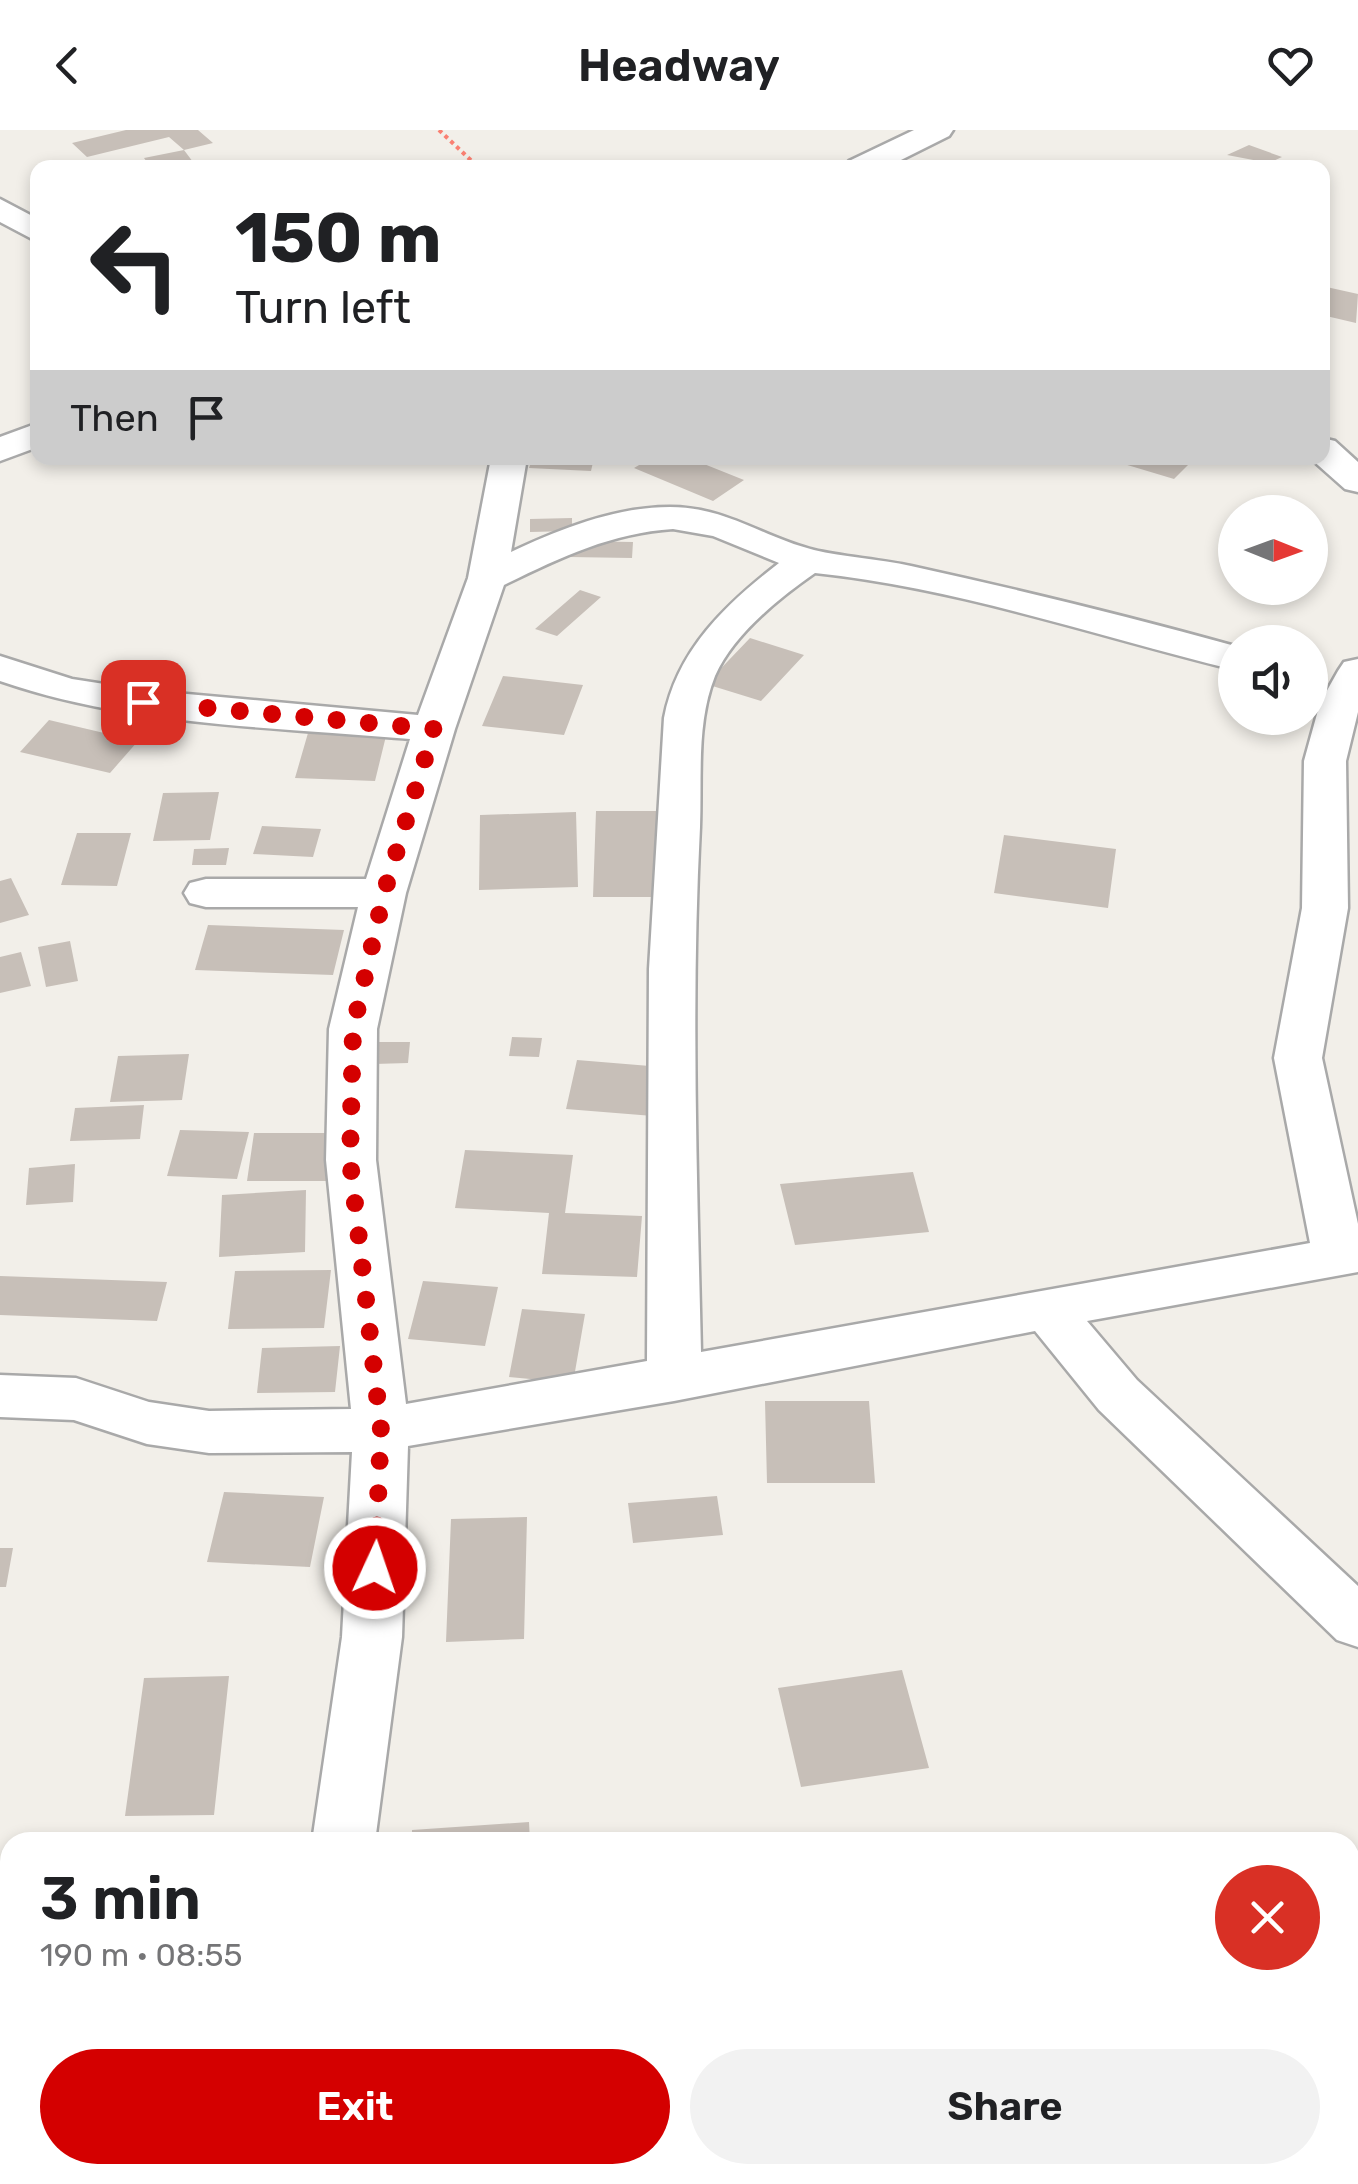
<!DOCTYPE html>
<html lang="en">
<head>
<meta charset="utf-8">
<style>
	body { margin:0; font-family:Rubik,sans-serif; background:#f2f2f2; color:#202124; height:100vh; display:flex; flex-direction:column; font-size:38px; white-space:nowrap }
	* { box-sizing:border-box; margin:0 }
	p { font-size:32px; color:#757577 }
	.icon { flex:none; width:55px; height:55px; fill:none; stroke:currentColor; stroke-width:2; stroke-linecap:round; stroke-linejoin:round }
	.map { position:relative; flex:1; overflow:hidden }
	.details { position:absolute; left:0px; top:1702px; width:1360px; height:352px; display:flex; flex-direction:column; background:#fff; border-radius:30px 30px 0 0; box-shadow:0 5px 15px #0003 }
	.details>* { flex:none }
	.hud { position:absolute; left:30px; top:30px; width:1300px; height:305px; border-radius:20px; box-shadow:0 5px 15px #0003; background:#fff; color:#202124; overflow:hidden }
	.needle { width:65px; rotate:91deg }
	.fabs { position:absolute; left:1218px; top:365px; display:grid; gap:20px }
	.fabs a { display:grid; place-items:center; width:110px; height:110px; border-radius:50%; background:#fff; box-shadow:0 5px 15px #0003; font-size:50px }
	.pin { position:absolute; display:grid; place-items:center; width:85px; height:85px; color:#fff; margin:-42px; border-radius:20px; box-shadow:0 5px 15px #0006 }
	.me { position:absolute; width:110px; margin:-55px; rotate:3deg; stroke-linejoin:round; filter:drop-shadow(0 0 8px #0008) }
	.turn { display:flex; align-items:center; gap:35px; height:210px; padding:0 40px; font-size:45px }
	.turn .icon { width:130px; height:130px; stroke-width:2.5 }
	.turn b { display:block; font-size:70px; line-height:85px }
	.then { display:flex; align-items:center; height:95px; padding:0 40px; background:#0003; gap:20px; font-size:38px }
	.round { display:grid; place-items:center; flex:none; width:105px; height:105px; border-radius:52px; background:#f2f2f2 }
	.head { display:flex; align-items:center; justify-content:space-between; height:170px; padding:0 40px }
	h1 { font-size:60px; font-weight:600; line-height:75px }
	.primary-button { display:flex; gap:20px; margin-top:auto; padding:20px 40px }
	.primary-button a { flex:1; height:115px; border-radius:60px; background:#d40000; color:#fff; font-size:40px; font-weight:600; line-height:115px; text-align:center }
	.primary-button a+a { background:#f2f2f2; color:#202124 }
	header { display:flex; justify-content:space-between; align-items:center; height:130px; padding:0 40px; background:#fff; font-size:45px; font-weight:600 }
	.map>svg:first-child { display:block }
	.building { fill:#c7bfb8 }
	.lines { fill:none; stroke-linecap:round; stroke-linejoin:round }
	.minor-casing { stroke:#a9a9a9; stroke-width:5 }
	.path-far1 { stroke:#fa8072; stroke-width:4; stroke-dasharray:4 4; stroke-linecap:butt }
	.path { stroke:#fa8072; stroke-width:8; stroke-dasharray:6 6; stroke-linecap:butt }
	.minor { fill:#fff; fill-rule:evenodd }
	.route { stroke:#d40000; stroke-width:18; stroke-dasharray:0 32.4 }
</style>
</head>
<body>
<header><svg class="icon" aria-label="back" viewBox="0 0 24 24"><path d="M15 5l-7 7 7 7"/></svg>Headway<svg class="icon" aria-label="heart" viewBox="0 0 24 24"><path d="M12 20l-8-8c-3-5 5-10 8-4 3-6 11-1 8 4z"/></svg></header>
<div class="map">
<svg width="1358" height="2054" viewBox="0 0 1358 2054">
	<rect width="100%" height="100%" fill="#f2efe9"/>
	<!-- building -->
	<path class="building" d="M126,0h72l15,13 -29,7 -15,-13 -82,20 -15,-14z
		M1249,15l33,12 -13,6 -42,-8z
		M184,20l9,12 -42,6 -7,-10z
		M1322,156l36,8 -2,29 -34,-8z
		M532,328h62l-3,13 -62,-3z
		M651,328h38l55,22 -31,21 -79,-33z
		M1104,328h91l-21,21z
		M572,388v13l-42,1v-13z
		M571,411l62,1 -1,16 -63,-1z
		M580,460l21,7 -44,39 -22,-7z
		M750,508l54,17 -43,46 -55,-17z
		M503,546l80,9 -19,50 -82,-9z
		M49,590l89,21 -28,32 -90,-21z
		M308,603l78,3 -11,45 -80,-3z
		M219,662l-9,48 -57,1 10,-48z
		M596,681h66l-1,86h-68z
		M576,682l2,75 -99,3 1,-75z
		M262,696l59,3 -8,28 -60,-3z
		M77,703h54l-14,53 -56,-1z
		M1004,705l112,14 -8,59 -114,-15z
		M229,718l-3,17h-34l2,-16z
		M11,748l18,37 -29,8v-42z
		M208,795l136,5 -11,45 -138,-5z
		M70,811l8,40 -32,6 -8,-40z
		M21,822l10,34 -31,7v-36z
		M512,907l30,1 -3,19 -30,-1z
		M377,912h33l-2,21 -34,1z
		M189,924l-7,46 -72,2 8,-46z
		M577,930l85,7 -9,49 -87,-7z
		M144,975l-4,34 -70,2 5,-33z
		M180,1000l69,2 -12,47 -70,-3z
		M254,1003h87l-6,48h-88z
		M465,1020l108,5 -8,58 77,3 -5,61 -95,-3 7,-61 -94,-5z
		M75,1034l-2,38 -47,3 3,-37z
		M913,1042l16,60 -134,13 -15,-61z
		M306,1060l-1,62 -86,5 3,-62z
		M331,1140l-7,58 -96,1 7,-58z
		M0,1146l167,6 -10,39 -157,-6z
		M423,1151l75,6 -13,59 -77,-7z
		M522,1179l63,5 -12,69 -64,-6z
		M340,1216l-5,46 -78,1 5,-45z
		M765,1271h104l6,82h-108z
		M224,1362l100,5 -14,70 -103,-5z
		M717,1366l6,39 -90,8 -5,-40z
		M527,1387l-3,122 -78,3 5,-123z
		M0,1418h13l-7,39h-6z
		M902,1540l27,98 -128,19 -23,-99z
		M229,1546l-15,139 -89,1 19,-138z
		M529,1692l1,20h-118v-12z
		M1350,1898h8v124l-8,1z
		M3,1963h7v82h34v3l-44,2z
		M384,2045h56l7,1 -2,8h-63z
		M472,2045h58l27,4 -1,5h-86z"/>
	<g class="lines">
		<!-- minor casing -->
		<g class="minor-casing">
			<path id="minor" d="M914,0h39l-4,6 -64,32h-40l4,-7z
				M0,69l38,20v23l-38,-20z
				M38,293v24l-38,14v-24z
				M1322,308l13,3 23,21v30l-13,-3 -35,-31h12z
				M491,328h36l-16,94c49,-23 104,-45 159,-45 57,0 94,31 144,43 29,7 66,9 97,16 109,24 217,50 324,80v24c-139,-34 -277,-82 -420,-97 -36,25 -82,62 -100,103 -19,47 -13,102 -15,151 -9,175 -3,350 1,525l609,-109 -36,-185 28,-150 2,-147 16,-58 18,-32 6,-9 14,-3v53l-12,49 2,147 -26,150 36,166v48l-271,49 50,59 221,206v61l-21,-7 -238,-230 -64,-79 -361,70 -266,45 -6,191 -27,205h-63l30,-205 10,-185 -143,1 -62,-9 -73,-24 -74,-3v-42l76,3 73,24 60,9 142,-2 -25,-249 3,-131 29,-122h-152l-16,-4 -6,-10 6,-10 16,-4h160l44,-140c-136,-12 -280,-13 -410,-58v-25l72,23 71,11 275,25 50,-137zM673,399l40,7 66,27c-53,41 -102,87 -115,155l-15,251 -2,392 -241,43 -30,-244 1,-131 29,-136 49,-164 49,-144c55,-27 107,-52 169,-56z
				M207,2045h70l-3,9h-70z"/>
		</g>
		<!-- path-far1 -->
		<path class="path-far1" d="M439,0l40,38"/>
		<!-- path -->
		<path class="path" d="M962,2045l15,9
			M1212,2045l3,9"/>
		<!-- minor -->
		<use href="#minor" class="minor"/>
	</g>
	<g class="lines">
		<!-- route -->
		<path class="route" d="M143,572l291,27 -50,164 -31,136 -3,131 31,270 -6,138"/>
	</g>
</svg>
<div class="fabs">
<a><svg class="needle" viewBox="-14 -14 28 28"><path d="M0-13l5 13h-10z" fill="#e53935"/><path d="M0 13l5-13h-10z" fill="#757577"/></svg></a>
<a><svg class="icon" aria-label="sound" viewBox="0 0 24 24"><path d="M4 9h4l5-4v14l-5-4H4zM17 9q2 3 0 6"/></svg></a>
</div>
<div class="pin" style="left:143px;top:572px;background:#d93025"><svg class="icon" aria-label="arrive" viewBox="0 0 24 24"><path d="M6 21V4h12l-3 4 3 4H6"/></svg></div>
<svg class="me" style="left:375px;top:1438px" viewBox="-20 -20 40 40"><circle r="17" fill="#d40000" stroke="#fff" stroke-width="3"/><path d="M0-11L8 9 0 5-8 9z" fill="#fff"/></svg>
<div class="hud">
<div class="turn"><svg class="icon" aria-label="left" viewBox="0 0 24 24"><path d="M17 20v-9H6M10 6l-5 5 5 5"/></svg><div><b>150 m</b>Turn left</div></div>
<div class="then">Then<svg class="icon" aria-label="arrive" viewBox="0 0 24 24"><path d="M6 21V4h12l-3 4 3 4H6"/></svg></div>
</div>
<section class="details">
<div class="head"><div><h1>3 min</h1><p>190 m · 08:55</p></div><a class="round" style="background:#d93025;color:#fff"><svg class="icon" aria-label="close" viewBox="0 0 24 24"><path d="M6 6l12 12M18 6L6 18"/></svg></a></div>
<div class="primary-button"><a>Exit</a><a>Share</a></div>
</section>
</div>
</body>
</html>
